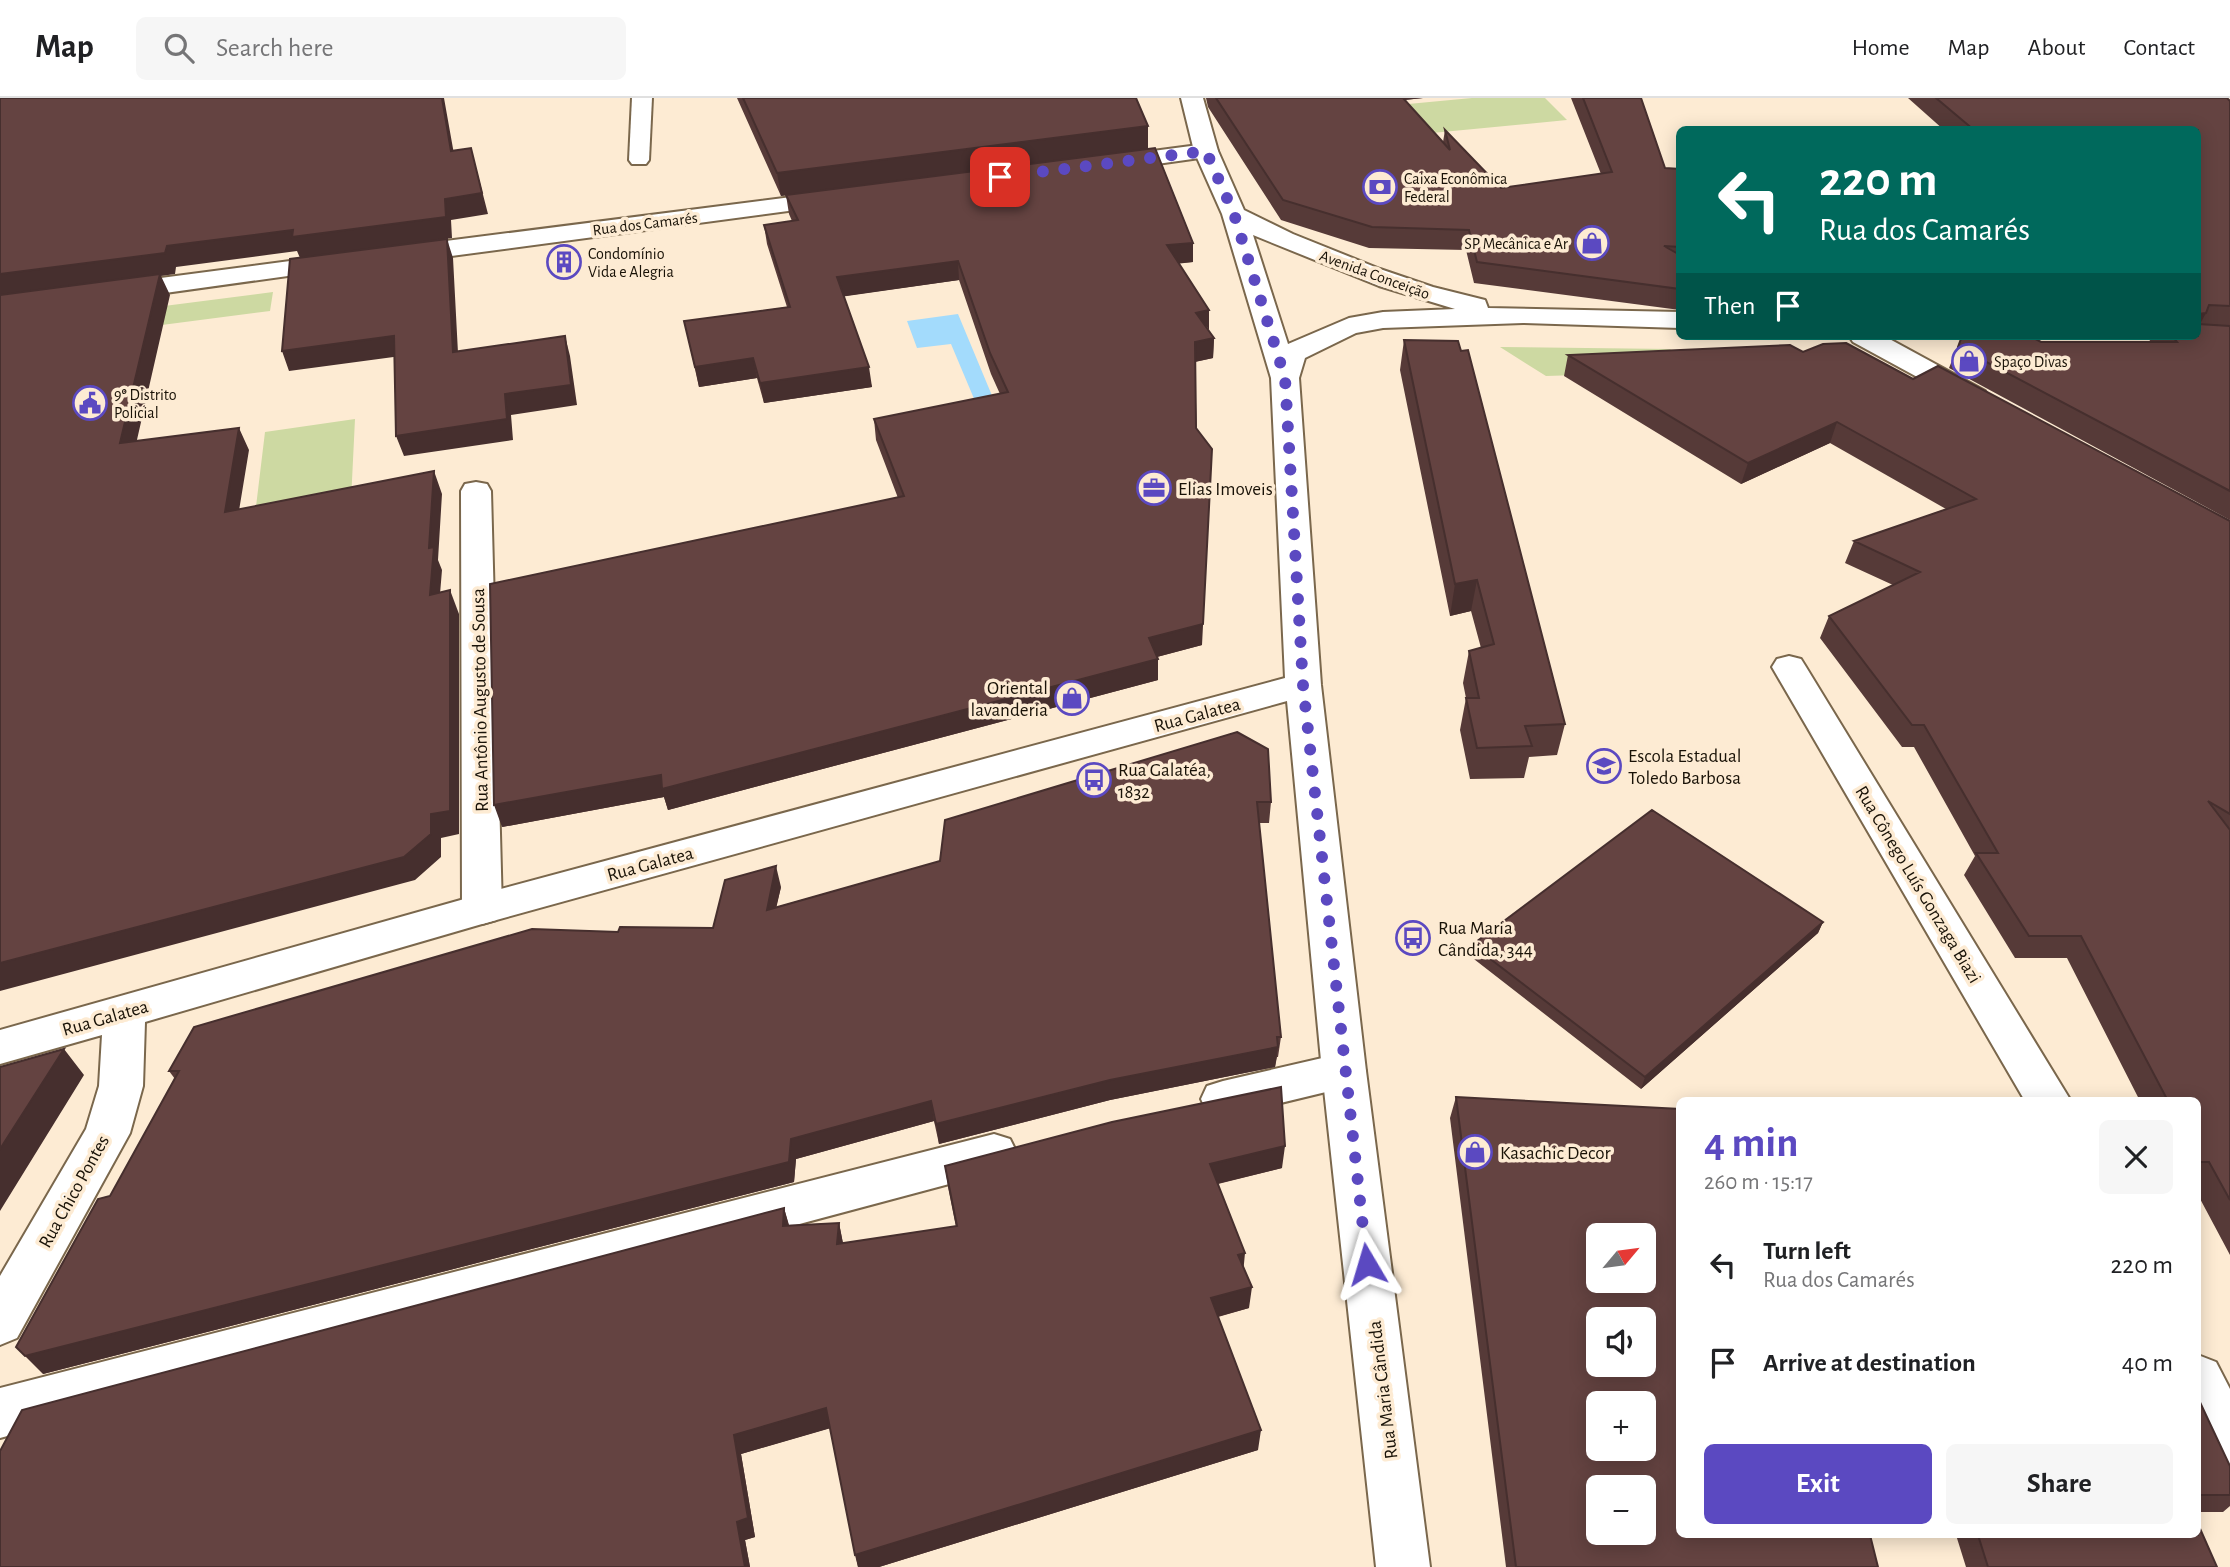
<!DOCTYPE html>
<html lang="en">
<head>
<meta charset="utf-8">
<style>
	body { margin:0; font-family:"Alegreya Sans",sans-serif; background:#f6f6f6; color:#202124; height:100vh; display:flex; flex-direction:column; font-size:26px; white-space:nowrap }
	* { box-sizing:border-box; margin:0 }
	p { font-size:23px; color:#757577 }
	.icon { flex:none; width:38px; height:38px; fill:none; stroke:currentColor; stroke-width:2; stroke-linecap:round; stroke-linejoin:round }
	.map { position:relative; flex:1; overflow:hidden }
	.drawer { position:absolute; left:1676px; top:999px; width:525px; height:441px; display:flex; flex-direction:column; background:#fff; border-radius:10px; box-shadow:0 4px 18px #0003 }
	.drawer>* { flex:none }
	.guide { position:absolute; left:1676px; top:28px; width:525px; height:214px; border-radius:10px; box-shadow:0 4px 18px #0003; background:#00695c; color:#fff; overflow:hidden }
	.needle { width:46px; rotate:61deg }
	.controls { position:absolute; left:1586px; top:1125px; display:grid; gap:14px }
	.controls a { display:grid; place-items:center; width:70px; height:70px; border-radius:10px; background:#fff; box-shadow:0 4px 18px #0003; font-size:35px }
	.pin { position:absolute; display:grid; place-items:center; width:60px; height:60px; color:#fff; margin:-30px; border-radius:14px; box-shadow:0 4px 10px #0006 }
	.me { position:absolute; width:77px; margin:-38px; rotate:353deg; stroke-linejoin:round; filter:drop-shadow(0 0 5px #0008) }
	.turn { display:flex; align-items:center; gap:24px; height:147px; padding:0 28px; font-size:32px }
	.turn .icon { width:91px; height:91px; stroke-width:2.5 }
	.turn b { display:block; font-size:49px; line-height:60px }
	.then { display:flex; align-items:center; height:66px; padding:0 28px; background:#0003; gap:14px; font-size:26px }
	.round { display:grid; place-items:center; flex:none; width:74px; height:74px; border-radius:10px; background:#f6f6f6 }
	.headline { display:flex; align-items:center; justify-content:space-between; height:119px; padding:0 28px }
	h1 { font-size:42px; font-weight:600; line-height:52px; color:#5b49c1 }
	.primary-button { display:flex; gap:14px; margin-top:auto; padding:14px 28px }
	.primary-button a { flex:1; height:80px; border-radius:10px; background:#5b49c1; color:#fff; font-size:28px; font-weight:600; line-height:80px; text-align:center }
	.primary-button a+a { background:#f6f6f6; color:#202124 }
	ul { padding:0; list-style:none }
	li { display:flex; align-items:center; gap:21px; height:98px; padding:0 28px }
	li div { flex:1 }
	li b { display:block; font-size:26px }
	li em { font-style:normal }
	header { display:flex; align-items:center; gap:42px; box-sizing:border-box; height:98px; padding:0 35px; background:#fff; border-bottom:2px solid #e0e0e0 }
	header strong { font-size:33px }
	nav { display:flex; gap:38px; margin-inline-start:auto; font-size:24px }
	.search { width:490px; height:63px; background:#f6f6f6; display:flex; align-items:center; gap:18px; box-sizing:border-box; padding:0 24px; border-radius:10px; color:#757577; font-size:26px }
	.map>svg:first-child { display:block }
	.green { fill:#cdd9a2 }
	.water { fill:#a3dbfc }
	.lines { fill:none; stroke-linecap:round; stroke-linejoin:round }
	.service-casing { stroke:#7a674c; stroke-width:4 }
	.minor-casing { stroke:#7a674c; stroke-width:4 }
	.tertiary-casing { stroke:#7a674c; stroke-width:4 }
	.secondary-casing { stroke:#7a674c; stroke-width:4 }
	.service { fill:#fff; fill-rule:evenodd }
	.minor { fill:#fff; fill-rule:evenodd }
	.tertiary { fill:#fff; fill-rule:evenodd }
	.secondary { fill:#fff; fill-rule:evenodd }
	.wall { fill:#563a38 }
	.shaded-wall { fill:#462f2e }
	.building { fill:#644341; stroke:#462f2e; stroke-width:2; fill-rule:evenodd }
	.route { stroke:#5b49c1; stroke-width:12; stroke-dasharray:0 21.6 }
	.labels { text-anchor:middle; stroke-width:7; stroke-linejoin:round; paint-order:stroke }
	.far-poi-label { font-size:16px; fill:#191207; stroke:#fdebd3; text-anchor:start }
	.far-street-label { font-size:16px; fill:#191207; stroke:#fdebd3 }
	.poi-label { font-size:19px; fill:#191207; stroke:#fdebd3; text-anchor:start }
	.street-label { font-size:19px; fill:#191207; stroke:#fdebd3 }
</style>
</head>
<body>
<header>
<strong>Map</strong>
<div class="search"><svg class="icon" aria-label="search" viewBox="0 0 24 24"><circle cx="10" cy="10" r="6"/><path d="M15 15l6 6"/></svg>Search here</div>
<nav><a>Home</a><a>Map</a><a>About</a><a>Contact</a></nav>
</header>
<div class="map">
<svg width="2230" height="1469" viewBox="0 0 2230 1469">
	<rect width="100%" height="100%" fill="#fdebd3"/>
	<!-- green -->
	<path class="green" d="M1472,0h73l22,22 -156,15 -24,-29z
		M273,194l-3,19 -216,28 -54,-12z
		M1500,249l170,2 37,22 -161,5z
		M355,321l-4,82 -96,14 10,-83z"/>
	<!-- water -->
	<path class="water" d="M958,216l35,84 -18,3 -24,-57 -34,4 -10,-27z"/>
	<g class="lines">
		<!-- service casing -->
		<g class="service-casing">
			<path id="service" d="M632,0h20l-3,62 -3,4h-14l-3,-4z"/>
		</g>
		<!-- minor casing -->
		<g class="minor-casing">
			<path id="minor" d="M1849,238h35l101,55 4,6 -4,6 -10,3 -10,-3 -112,-61z
				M476,384l11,2 4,7 11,418 -6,11 -14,4 -14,-4 -6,-11 -1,-418 4,-7z
				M1789,558l12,3 5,8 265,434h-46l-253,-434 5,-8z
				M1344,955l15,5 7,13 -7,13 -136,33 -16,-5 -6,-13 6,-13 16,-5z
				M994,1036l16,5 7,14 -7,14 -16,5 -994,266v-50z
				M2198,1257l18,7 14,27v79l-18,-7 -14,-28z"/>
		</g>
		<!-- tertiary casing -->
		<g class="tertiary-casing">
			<path id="tertiary" d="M1206,46l8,2 4,5 -4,5 -107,15 -8,-2 -4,-5 4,-5 8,-2z
				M839,93l9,2 3,5 -3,5 -449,60 -9,-3 -4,-5 4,-5 9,-3z
				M343,156l9,3 4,5 -4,5 -237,33 -9,-2 -4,-6 4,-6 9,-2z"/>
		</g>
		<!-- secondary casing -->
		<g class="secondary-casing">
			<path id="secondary" d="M1181,0h22l15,53 26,59 49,24 87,35 53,18 52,13 3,8 192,4v16l-157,-5 -140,5 -27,5 -51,25 -6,20 22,307 45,386 64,496h-54l-54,-496 -35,-370 -805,223 -337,98 -2,64 -13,47 -113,205 -17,7v-69l86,-147 13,-43 3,-51 -102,29v-34l482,-136 803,-216 -14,-300 -49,-164 -28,-63zM1253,137l126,51 76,23 -72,3 -34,6 -61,26z"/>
		</g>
		<!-- service -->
		<use href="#service" class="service"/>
		<!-- minor -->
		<use href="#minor" class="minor"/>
		<!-- tertiary -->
		<use href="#tertiary" class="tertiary"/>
		<!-- secondary -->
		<use href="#secondary" class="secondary"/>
	</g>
	<!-- wall -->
	<path class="wall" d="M737,0h399l12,51 45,113 -14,1 29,67 6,8 -1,20 -18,4 7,283 -45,12 1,23 -490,130 -4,-13 -162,30 396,-329 -22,-58 -2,-21 126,-25 -9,-20 -32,-94 -115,16 28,91 -108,16 -7,-25 -58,9 -15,-66 103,-14 -20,-63 -3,-19 28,-4 -3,-7 -3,-19 -5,1z
		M1206,0h217l-19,2 39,42 2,-12 56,58 100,-14 -30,-76h70l24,70 15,1v141l-206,-27 -8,-33 -97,-2 -88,-28 -73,-113z
		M1908,0h319l3,3v419l-281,-152 13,-32 79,6h110l-5,-6h52v-206h-254z
		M1404,242l161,384 -8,31 -28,2 -5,21 -54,1 -10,-49 6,-32 -3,-15 6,-32 12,-3 -10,-37 -21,5 -50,-246z
		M1803,254l110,27 317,142v734l-32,-60v-94h-58l-73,-143h-52l-51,-83 11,-19 -61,-109h-12l-82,-109 9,-22 64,-31 -48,-22 9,-22 92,-32 -116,-66 -89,41 -177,-108 4,-21z
		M1237,634l34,70 -2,21h-10l22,214 -3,20h-1l-2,10 -165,33 -171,44 -5,-23 -138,38 -2,23 -751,192 132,-295 -6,-8 449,-139 95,-4 68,-41 -5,20 164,-46z
		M1823,824l-5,11 -177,156 -171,-133 2,-11z
		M1456,999l422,470h-372l-56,-449z
		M945,1068l337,2 -64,16 26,84 5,40 -31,9 40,133 -379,117h-21l-28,-139 -89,26 14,83 -10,3 5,27h-750l784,-359 5,17 50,-2 4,20 113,-16 -8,-40z
		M2198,1300l32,68v40l-7,6h-25z
		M1956,1437h242l19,32h-251z"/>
	<!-- shaded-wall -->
	<path class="shaded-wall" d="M442,0h2l13,73 -6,-20z
		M1387,0h36l-37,4z
		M1148,28v23l-367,47 -4,-23z
		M471,50l17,66 -37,6 1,18 -152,20 -3,-7 -121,16 -1,7 -14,2 9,19 -39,171 -131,-170v-22l445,-75z
		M447,141l6,19 6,114 -6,-20z
		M1193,145v19l-26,3v-20z
		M958,163l1,19 -119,17 -3,-20z
		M1209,212v20l-13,-17z
		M2206,215l-8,15v-14z
		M394,238l7,20 -112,15 -7,-20z
		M565,238l5,20 7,49 -66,10 2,25 -109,16 -8,-20 109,-42z
		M1214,240l-1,20 -19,4 1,-20z
		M753,260l4,20 -58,9 -4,-20z
		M869,269l3,20 -108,16 -4,-20z
		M1837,324l-7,21 -89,41 7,-21z
		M239,330l10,22 -14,85 -10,-23z
		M1211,372l-9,175 -53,14v-21z
		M434,373l8,23 -4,66 4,10 -4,48 -8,-23 -1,-47z
		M1477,482l-6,31 -21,5 5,-32z
		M450,492l9,24v220l-18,4v19l-26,23 -415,111v-28l431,-149z
		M1158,561v21l-490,130 -4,-13 -162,30 -8,-22z
		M776,768l5,21 -10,44 -4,-21z
		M1823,824l-5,11 -177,156 4,-12z
		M1278,949l-3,20 -165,33 -171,44 -3,-20 174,-44z
		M64,951l20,26 -84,136v-62z
		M931,1003l3,20 -138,38 -2,23 -751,192 -18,-18 766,-217z
		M1285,1048l-3,22 -74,18 2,-22z
		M784,1110l6,22 -7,-4z
		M839,1125l4,21h-6z
		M1245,1155l-2,21 -5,-19z
		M1252,1189l-3,21 -40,11 2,-21z
		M826,1310l5,20 -90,26 14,83 -10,3 5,27h-5l-8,-45 -3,-87z
		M1261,1332l-3,20 -379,117h-21l-3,-12z"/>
	<!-- building -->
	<path class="building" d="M0,0h442l9,53 20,-3 11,45 -37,6 1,18 -154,20 1,-7 -126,16 -2,7 -165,21z
		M743,0h393l12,28 -371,47z
		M1216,0h187l47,52 -5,-20 56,58 111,-16 -29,-74h58l24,70 15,1v78l-16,-1 16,9v34l-203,-27 -8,-32 -97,-3 -89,-27z
		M1936,0h291l3,3v205l-21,-1 -3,8 -8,1v-184h-224z
		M1155,50l38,95 -26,2 42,65 -13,3 18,25 -19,4 1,86 16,21 -9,175 -54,14 9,21 -496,130 -1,-14 -167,30 -4,-221 414,-88 -30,-77 134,-27 -18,-39 -32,-92 -121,16 32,90 -109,16 -7,-25 -58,9 -11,-46 106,-14 -26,-82 34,-5 -12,-25z
		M447,141l6,113 112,-16 6,49 -66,9 2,25 -111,17 -2,-100 -112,15 8,-92z
		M160,176l-40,169 119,-15 -14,84 209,-41 -5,77 5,-1 -4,48 20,-5v221l-19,3v20l-27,23 -404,106v-668z
		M2198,226l32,2v165l-272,-144 4,-11h68l11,6h136l-5,-6h26z
		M1404,242l54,1 3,10 7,-1 97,374 -40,2 7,20 -55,2 -11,-50h13l-10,-47 25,-7 -17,-64 -22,4z
		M1846,245l67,36 25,-13 292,155v293l-22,-13 22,29v370l-21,-38h-9l-2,-4v-57h-30l-87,-165h-52l-53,-83h22l-74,-128h-12l-83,-109 91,-44 -66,-31 122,-42 -139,-77 -89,41 -180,-108 222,-10 13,7 20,-8z
		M1237,634l31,17 3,53h-14l24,235h-4l1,10 -168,33 -174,44 -5,-23 -140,38 -2,23 -764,194 -9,-9 82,-148 12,-3 69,-125h-10l25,-44 338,-98 86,3 2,-5 93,1 12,-48 51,-14 -9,44 173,-49 5,-41z
		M1652,712l171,112 -178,155 -173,-132z
		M64,951l-55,86 -9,14v-82z
		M1281,989l4,59 -75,18 35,89 -7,2 14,32 -41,11 50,132 -406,125 -29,-147 -92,27 14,83 -11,4 8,45h-745v-116l22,-41 762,-202 -1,18 56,-3 -2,21 120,-18 -12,-60 167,-44z
		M1456,999l224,12v426h190l8,32h-362zM1598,1138h45v45h-45zM1598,1222h45v45h-45zM1598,1306h45v45h-45zM1598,1390h45v45h-45z
		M2198,1300l32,68v29h-32z
		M2198,1426l19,43h-229l-10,-32h220z"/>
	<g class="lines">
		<!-- route -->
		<path class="route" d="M1000,79l206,-26 28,63 51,164 18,307 64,579"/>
	</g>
	<!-- icons -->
	<defs>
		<g id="bank-ring" transform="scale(1.75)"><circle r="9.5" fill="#fdebd3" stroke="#5b49c1" stroke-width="1.5"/><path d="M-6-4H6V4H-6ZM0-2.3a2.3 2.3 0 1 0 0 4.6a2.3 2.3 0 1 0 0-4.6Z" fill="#5b49c1"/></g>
		<g id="shop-ring" transform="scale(1.75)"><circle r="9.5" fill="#fdebd3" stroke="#5b49c1" stroke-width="1.5"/><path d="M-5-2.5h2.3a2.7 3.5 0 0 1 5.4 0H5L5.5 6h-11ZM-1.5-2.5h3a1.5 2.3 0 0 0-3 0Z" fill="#5b49c1"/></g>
		<g id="building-ring" transform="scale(1.75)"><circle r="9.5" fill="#fdebd3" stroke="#5b49c1" stroke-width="1.5"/><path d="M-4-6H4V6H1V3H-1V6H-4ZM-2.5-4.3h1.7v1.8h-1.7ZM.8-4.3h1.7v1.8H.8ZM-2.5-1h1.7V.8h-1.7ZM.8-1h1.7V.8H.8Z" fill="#5b49c1"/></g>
		<g id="civic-ring" transform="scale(1.75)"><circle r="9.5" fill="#fdebd3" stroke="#5b49c1" stroke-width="1.5"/><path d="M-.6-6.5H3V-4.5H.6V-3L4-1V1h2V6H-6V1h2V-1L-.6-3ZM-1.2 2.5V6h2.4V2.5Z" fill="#5b49c1"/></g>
		<g id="office-ring" transform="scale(1.75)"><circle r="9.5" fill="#fdebd3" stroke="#5b49c1" stroke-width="1.5"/><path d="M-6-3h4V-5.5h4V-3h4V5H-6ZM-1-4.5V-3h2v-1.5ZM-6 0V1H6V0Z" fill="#5b49c1"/></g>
		<g id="school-ring" transform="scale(1.75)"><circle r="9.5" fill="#fdebd3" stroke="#5b49c1" stroke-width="1.5"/><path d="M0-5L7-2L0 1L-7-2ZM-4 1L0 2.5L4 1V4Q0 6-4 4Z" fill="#5b49c1"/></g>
		<g id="bus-ring" transform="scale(1.75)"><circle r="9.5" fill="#fdebd3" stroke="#5b49c1" stroke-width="1.5"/><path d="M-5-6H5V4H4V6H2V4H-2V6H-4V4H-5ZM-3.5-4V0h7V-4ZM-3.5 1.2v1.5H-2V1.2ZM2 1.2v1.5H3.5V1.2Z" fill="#5b49c1"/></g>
	</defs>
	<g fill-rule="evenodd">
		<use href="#bank-ring" x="1380" y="89"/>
		<use href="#shop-ring" x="1592" y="145"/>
		<use href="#building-ring" x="564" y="164"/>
		<use href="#shop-ring" x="1969" y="263"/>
		<use href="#civic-ring" x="90" y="305"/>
		<use href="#office-ring" x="1154" y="390"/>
		<use href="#shop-ring" x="1072" y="600"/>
		<use href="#school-ring" x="1604" y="668"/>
		<use href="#bus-ring" x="1094" y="682"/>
		<use href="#bus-ring" x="1413" y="840"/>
		<use href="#shop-ring" x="1475" y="1054"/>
	</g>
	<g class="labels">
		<!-- far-poi labels -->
		<g class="far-poi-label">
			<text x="1404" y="86">Caixa Econômica<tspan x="1404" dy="18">Federal</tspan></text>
			<text x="1568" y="151" text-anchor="end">SP Mecânica e Ar</text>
			<text x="588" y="161">Condomínio<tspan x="588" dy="18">Vida e Alegria</tspan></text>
			<text x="1994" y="269">Spaço Divas</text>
			<text x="114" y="302">9º Distrito<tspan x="114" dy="18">Policial</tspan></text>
		</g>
		<!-- far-street labels -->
		<g class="far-street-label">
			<text transform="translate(645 125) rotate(-7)" y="6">Rua dos Camarés</text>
			<text transform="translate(1375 176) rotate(20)" y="6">Avenida Conceição</text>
		</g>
		<!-- poi labels -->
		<g class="poi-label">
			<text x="1178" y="397">Elias Imoveis</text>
			<text x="1048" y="596" text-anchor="end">Oriental<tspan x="1048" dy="22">lavanderia</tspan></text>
			<text x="1628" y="664">Escola Estadual<tspan x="1628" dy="22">Toledo Barbosa</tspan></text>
			<text x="1118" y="678">Rua Galatéa,<tspan x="1118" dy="22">1832</tspan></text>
			<text x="1438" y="836">Rua Maria<tspan x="1438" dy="22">Cândida, 344</tspan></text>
			<text x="1500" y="1061">Kasachic Decor</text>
		</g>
		<!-- street labels -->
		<g class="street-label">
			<text transform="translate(479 602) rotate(-91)" y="7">Rua Antônio Augusto de Sousa</text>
			<text transform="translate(1197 616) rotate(-15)" y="7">Rua Galatea</text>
			<text transform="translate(650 765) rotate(-15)" y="7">Rua Galatea</text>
			<text transform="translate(1919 786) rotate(59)" y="7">Rua Cônego Luís Gonzaga Biazi</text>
			<text transform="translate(105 919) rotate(-16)" y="7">Rua Galatea</text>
			<text transform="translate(73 1093) rotate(-61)" y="7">Rua Chico Pontes</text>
			<text transform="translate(1382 1292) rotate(-97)" y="7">Rua Maria Cândida</text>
		</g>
	</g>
</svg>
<div class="controls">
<a><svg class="needle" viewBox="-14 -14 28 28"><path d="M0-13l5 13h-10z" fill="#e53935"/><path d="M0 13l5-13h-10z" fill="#757577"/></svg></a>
<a><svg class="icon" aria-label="sound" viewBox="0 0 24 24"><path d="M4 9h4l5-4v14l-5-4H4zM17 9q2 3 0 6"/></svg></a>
<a>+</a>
<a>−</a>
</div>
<div class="pin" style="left:1000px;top:79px;background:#d93025"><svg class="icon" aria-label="arrive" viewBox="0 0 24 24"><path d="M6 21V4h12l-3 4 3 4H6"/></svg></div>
<svg class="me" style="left:1367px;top:1166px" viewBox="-20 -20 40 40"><path d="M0-17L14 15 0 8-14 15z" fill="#5b49c1" stroke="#fff" stroke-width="4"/></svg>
<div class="guide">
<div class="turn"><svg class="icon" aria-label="left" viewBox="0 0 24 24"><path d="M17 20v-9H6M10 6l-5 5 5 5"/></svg><div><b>220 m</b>Rua dos Camarés</div></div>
<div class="then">Then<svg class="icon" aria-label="arrive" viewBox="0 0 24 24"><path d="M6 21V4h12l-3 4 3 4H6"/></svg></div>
</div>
<section class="drawer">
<div class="headline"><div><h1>4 min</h1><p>260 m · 15:17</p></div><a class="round"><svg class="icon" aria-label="close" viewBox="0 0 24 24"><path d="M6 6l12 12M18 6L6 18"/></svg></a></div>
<ul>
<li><svg class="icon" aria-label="left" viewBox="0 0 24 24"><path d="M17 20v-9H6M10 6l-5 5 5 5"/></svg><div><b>Turn left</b><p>Rua dos Camarés</p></div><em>220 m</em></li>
<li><svg class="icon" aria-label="arrive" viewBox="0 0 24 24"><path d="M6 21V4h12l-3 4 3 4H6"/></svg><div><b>Arrive at destination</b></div><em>40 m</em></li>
</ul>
<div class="primary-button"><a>Exit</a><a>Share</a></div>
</section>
</div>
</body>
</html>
